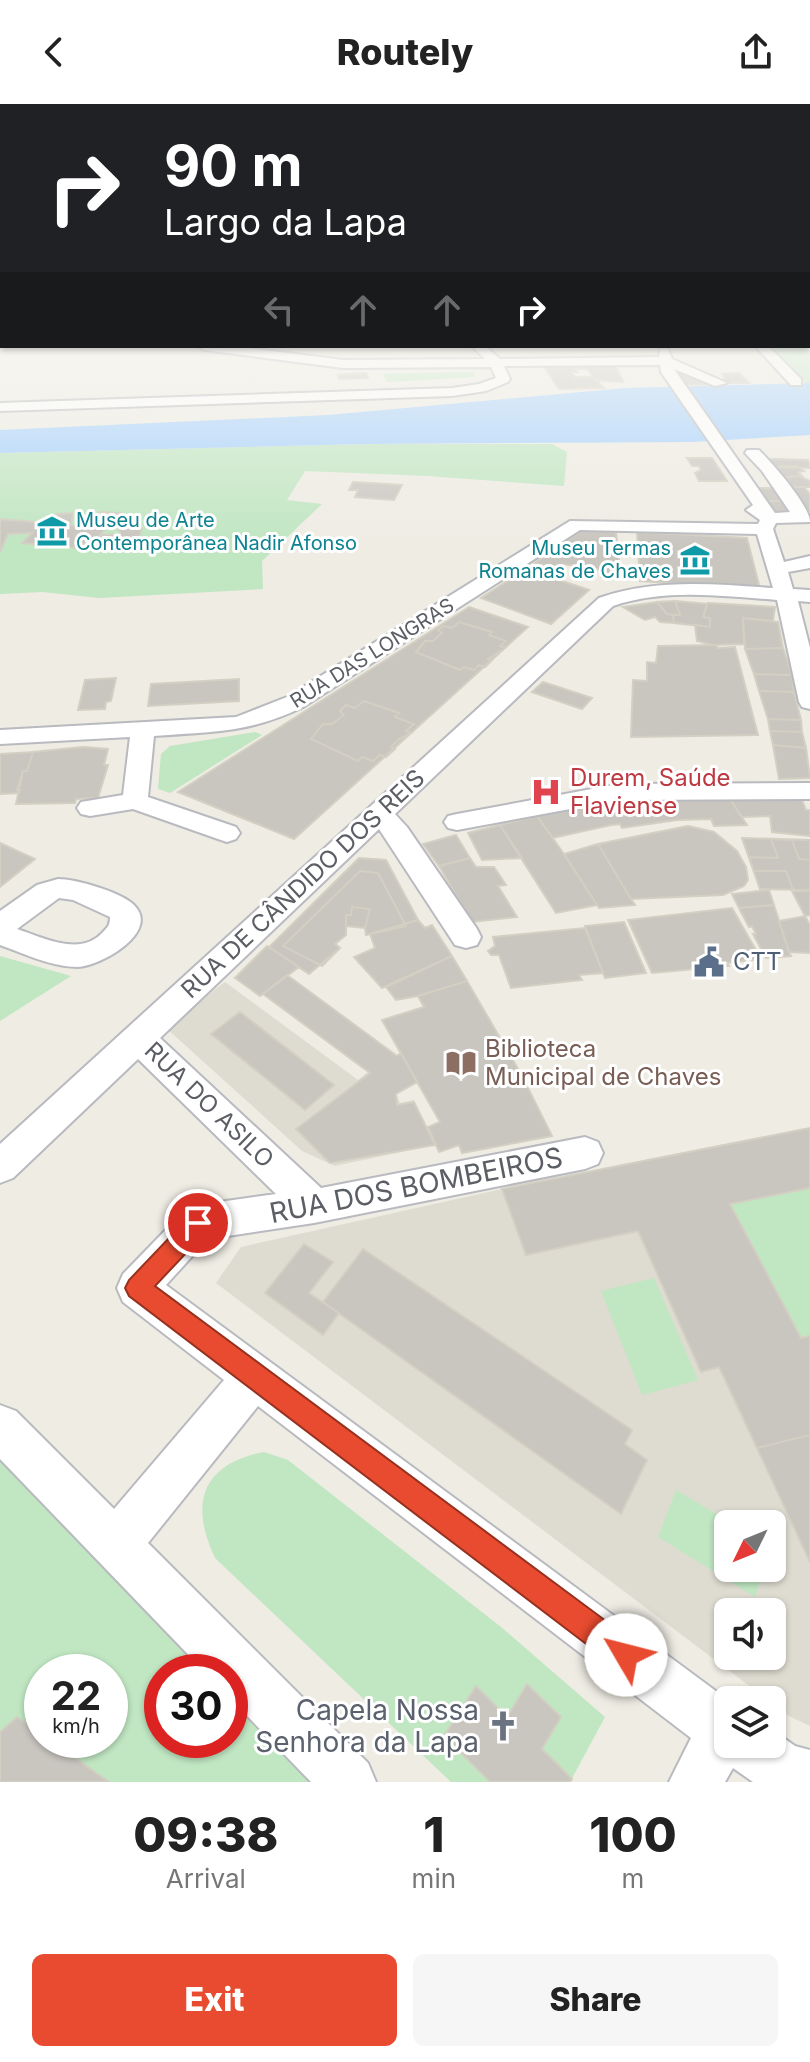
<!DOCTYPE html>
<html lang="en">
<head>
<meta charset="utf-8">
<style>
	body { margin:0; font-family:Inter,sans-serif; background:#f6f6f6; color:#222; height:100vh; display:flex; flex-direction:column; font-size:30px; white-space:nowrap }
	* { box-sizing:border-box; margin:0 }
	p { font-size:26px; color:#767676 }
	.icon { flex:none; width:44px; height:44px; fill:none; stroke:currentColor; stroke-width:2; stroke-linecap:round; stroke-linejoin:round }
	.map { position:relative; height:1678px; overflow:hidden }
	.sheet { display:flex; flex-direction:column; background:#fff; flex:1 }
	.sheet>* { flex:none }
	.guide { position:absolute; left:0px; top:0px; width:810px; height:244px; box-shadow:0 2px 6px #0004; background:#202124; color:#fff; overflow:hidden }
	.needle { width:52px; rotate:227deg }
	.tools { position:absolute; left:714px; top:1406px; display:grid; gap:16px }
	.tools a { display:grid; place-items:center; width:72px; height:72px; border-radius:12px; background:#fff; box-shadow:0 2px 6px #0004; font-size:40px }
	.speed { position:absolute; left:24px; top:1550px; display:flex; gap:16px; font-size:40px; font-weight:700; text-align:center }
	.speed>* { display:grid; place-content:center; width:104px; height:104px; border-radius:50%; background:#fff; box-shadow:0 2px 6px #0004; line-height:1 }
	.speed small { font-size:20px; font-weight:400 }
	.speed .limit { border:12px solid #d22; background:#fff; color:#111 }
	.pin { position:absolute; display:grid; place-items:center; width:68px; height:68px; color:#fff; margin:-34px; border:4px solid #fff; border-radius:50%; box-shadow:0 2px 8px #0007 }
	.me { position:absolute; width:88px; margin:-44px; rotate:307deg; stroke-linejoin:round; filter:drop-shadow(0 0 6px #0008) }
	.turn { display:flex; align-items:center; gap:28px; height:168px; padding:0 32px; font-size:36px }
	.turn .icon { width:104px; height:104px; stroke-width:2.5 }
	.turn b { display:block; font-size:56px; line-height:68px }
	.lanes { display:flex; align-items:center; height:76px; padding:0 32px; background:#0003; justify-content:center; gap:40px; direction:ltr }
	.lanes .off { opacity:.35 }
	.eta { display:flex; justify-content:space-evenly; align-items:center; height:136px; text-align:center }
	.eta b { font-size:48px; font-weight:800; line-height:56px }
	.primary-button { display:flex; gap:16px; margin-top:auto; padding:16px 32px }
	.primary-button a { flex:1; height:92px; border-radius:12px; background:#e84b2f; color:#fff; font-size:32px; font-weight:800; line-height:92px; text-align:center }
	.primary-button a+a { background:#f6f6f6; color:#222 }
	header { display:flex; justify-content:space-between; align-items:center; height:104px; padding:0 32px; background:#fff; font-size:36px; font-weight:800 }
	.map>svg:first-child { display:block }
	.education { fill:#dedcd1; fill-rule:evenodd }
	.green { fill:#c0e6c2; fill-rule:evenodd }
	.water { fill:#a3d0ff }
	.building { fill:#c9c6c0; stroke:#d3cfc2; stroke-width:2 }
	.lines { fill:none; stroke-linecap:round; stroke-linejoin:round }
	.street-casing { stroke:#b8babf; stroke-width:4 }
	.street { fill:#fff; fill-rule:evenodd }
	.route { fill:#e84b2f; stroke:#97311f; stroke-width:2 }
	.labels { text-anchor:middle; stroke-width:6; stroke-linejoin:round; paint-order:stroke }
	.far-culture-label { font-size:20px; fill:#0d838f; stroke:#fff; text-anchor:start }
	.far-street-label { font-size:20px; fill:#5b5e64; stroke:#fff }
	.health-label { font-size:24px; fill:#be3a42; stroke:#fff; text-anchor:start }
	.street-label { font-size:24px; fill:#5b5e64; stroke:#fff }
	.service-label { font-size:24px; fill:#4e5e75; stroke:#fff; text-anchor:start }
	.education-label { font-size:24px; fill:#785e54; stroke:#fff; text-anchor:start }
	.near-street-label { font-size:28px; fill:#5b5e64; stroke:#fff }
	.near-worship-label { font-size:28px; fill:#5b616d; stroke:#fff; text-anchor:end }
</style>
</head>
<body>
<header><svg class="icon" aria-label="back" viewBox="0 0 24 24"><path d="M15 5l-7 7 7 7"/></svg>Routely<svg class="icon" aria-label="share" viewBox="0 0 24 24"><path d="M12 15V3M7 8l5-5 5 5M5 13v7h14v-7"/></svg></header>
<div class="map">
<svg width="810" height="1678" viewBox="0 0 810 1678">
	<rect width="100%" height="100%" fill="#eeece3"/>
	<!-- education -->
	<path class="education" d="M225,878l133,98 10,-8 28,22 4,9 14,-3 21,45 -100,21 -33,-15 -137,-124z
		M810,1024v598l-21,-10 -573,-433 25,-36 261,-58zM728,1420h44v44h-44zM728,1508h44v44h-44z"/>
	<!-- green -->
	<path class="green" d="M808,206l2,73h-5l-38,-37h41z
		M474,268v5l-87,5 -4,-8z
		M364,340h188l15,8 -3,34 -137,-10 -122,-5 -18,29 35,4 -60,57 1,28 -164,9 -56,-6 -43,2v-141z
		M255,628l7,3 -92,58 -12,-4 3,-35 9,-8z
		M0,852l71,20 -71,45z
		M810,1084v148l-9,2 -71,-134z
		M654,1174l44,102 -56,15 -41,-104z
		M0,1338l221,230h-59v68h68v-58l96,100h-326zM42,1568h68v68h-68z
		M264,1348l24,8 213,167 104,90 -35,65h-119l-236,-224c-26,-55 -13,-94 49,-106z
		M676,1386l57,34h-5v44h36l-9,29 -97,-60z"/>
	<!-- water -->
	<path class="water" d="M810,279v52l-117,7 -329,2 -364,9v-23l328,-15 297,-27z"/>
	<!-- building -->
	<path class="building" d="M584,258l4,7h-14l3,3h-6l4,5h18l11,11 -45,1 -17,-26z
		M614,258l9,20 -28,-2 -11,-17z
		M671,267h17l28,13 -36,1z
		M366,269l2,5 -29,1 -1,-4z
		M739,269l10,10h-23l-4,-9z
		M687,354h25l15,23h-28l-4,-8 6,-3 -2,-4h-7z
		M775,355l33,1 2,8 -38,-1 -10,-7z
		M797,362l7,5 -6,1 4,4 -24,2 -6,-11z
		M799,372l11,5v6h-26l-6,-9z
		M353,378l49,3 -8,15 -39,-3 3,-7h-9z
		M785,383h19l6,7v17h-6z
		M755,384h23l8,13h-23z
		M764,397h19l8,11h-15z
		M100,408l20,1 -20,22 21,-1 -3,-5 24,-1 -4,13 -58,3 -3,4 -55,-5 10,-10 -24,1 -8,18v-33l49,4 8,-9 16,-1 -2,12 13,2z
		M581,427l35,1 5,46 -20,-1v-7l-38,-6 -8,5 -20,-6z
		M637,428l110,6 13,51 -120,-8z
		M526,465l63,21 -38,34 -70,-26z
		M675,497l5,14 -13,-1 -10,-12z
		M675,497l32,3 -4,13 7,1v9l-36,-4 -1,-8h7z
		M657,498l10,12 6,1 1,8 -14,-1 -5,-5 -10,3 -22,-13z
		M708,499l67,4 -2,14 -30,-3 1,26 -31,1 -16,-4 -2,-16 15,2v-9l-7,-1z
		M469,503l59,20 -234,212 -116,-47z
		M743,514l35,4 5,26 -38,1z
		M459,518l33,10 -3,3 17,6 -6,5 5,2 -17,11 4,1 -7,7 -6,-2 -5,5 -10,-3 -4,3 -44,-18 9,-11h8l9,-8 -4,-3 6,-4 8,2z
		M716,541l2,3 17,-1 23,88 -127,2 2,-57 14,1v-19l9,1 2,-17z
		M783,544l9,27 -38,-1 -9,-25z
		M754,570l38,1 2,17 -35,-1z
		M116,574l-5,23 -5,1 -1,7 -27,1 7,-30z
		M239,575v22l-91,5 3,-22z
		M543,578l49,16 -10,11 -50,-17z
		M759,587l35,1 7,28 -33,-1z
		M364,597l35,12 -4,4 19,7 -8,7 5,2 -12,6 -8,8 4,2 -9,8 -6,-2 -7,6 -11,-4 -4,4 -47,-22 12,-15h9l12,-9 -4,-4 6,-6 9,3z
		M768,615l33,1 1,12 -32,-1z
		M770,627l32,1 4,16 -33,-3z
		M773,641l33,3 4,30 -31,1z
		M83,643l25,2 -4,16h4l-10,33 -22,1 -1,4 -59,1 7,-33h4l6,-19z
		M33,648l-6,19h-4l-6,19h3l-1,3 -19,1v-40z
		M800,691l6,15h4v26l-38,-4 -2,-16 -28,1 -12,-18z
		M681,694l49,1 17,26 -33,1 -3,-7 -34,1 -55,8 -2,-4 -9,1 -58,13 -16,-22 74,-14z
		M537,712l27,38 33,51 -41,8 -56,-88z
		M500,721l22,33 -40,2 -14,-27z
		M688,722l26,6 23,19 9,16 2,13 -4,6 -21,9 -92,4 -33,-55z
		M456,731l14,23 -31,8 -16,-22z
		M742,734l68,2v50l-50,-1z
		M771,735l21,1 7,19 11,1v30h-17l-7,-19h-32l-5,-14 29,1z
		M0,739l35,16 -35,28z
		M598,740l33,55 4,6 -36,3 -35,-54z
		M359,754l27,2 32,60 -52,15 -1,-7 -19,-2v9l-11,9 5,4 -31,26 -40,-27z
		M470,754l6,9h18l12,18 -8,1 19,31 -45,5 -33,-56z
		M360,767l18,2 28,53 -40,9 -1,-7 -19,-2v9l-11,9 5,4 -18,18 -39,-20z
		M769,786l5,15 -35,3 -7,-14z
		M792,787h18v24l-5,1z
		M774,801l15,47 2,4 -25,2 -13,-24h3l-4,-8 -3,1 -10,-19z
		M352,803l18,2 -5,19 -19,-2v-11h5z
		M732,804l29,51 -34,4 2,3 -77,7 -24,-53z
		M805,812l5,9v28l-21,-1 -10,-31z
		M418,816l7,8 7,-3 20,31 -70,32 -28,-31 21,-9 -5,-14z
		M624,818l22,51 -41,5 -20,-52z
		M585,824l18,45 -24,2 3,5 -71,8 -12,-33h-8l-3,-4 7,-5 -2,-9z
		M267,842l32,21 -39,29 -25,-18z
		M452,852l15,25 -49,15 -22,4 -10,-13z
		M287,871l110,81 4,-3 16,29 -21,12 1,11 17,-3 21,43 -105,18 -34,-34 74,-56 -107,-79z
		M467,877l54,93 31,62 -90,17 -3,-8 -20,7 -11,-25 12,-5 -58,-102 42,-13 -6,-11z
		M240,908l94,73 -29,25 -94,-76z
		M810,1024v60l-80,16 71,134 9,-2v99l-53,13 -38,-81 -18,5 -63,-141 -112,24 -24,-66z
		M304,1140l29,18 -24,31 30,20 -16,22 -58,-42z
		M363,1145l269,181 -7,14 22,16 -26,54 -298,-212z
		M810,1331v127l-53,-114z
		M527,1580l34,33 -19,32 30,30 -2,3h-80l-46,-46 32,-50 31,31z
		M17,1613l25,18v5h8l59,42h-109v-50z"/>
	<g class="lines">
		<!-- street casing -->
		<g class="street-casing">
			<path id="street" d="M0,211h2v7h-2z
				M198,242h35l110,14 142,-1 -13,-13h13l15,13 159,-2 1,-8h8l4,10 55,24 -12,3 -41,-17 101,144 15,-1 -28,-41 -17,-18 2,-3h12c14,14 51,56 51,72l-34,1 -3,6 11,33 26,-6v12l-22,4 5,17 17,1v12l-12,-1 12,47v61l-8,-2 -3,-5 -22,-102c-53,-4 -113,-12 -164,6l-218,208 12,13 70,102 4,8 -4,8 -11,3 -11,-3 -76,-116 -219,209 161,150 264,-51 13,5 5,11 -5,11 -13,5 -271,54 -106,16 -42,46 562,415v44h44v-14l23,16 15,4v32h-57l-20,-14 -8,14h-56l22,-44 -433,-332 -110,137 220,220 8,19h-65l-81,-84v-26h-25l-205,-213v-54l16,6 98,98 110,-129 -101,-78 -6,-14 6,-14 61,-63 14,-6 78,-11 -138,-135 -125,119 -13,5v-39l599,-546c56,-20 116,-14 174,-10l-16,-54 -177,-4 -277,177c-53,26 -91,25 -149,29l-6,61 88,30 4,6 -4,6 -9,3 -9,-3 -85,-30 -43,7 -9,-2 -4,-6 4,-6 42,-7 7,-58 -130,7v-14l236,-13 51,-20 283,-176 188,3 2,-4 -14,-10 7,-5 -92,-133 -1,-7 -156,1 6,13 -2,3 -22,9 -34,5 -452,15v-8l452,-15 27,-4 17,-6 -5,-11 -148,1 -139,-18z
				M755,242h13l33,33v6h-10z
				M810,679v16l-191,1 -162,30 -9,-2 -4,-6 4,-6 9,-2 162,-30z
				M58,775c18,0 63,13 76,26 27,27 -33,61 -56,62 -26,0 -53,-13 -78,-22v-34l37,-26zM59,794l14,2 37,17c0,8 -2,10 -8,16 -22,24 -60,4 -85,-4z"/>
		</g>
		<!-- street -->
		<use href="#street" class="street"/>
	</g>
	<!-- sky -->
	<linearGradient id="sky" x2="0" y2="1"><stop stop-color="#8cbff1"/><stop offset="0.47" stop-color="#f7f6f2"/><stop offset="1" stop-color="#f7f6f2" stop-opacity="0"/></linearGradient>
	<rect width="810" height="441" fill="url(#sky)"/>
	<!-- route -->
	<path class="route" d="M198,1109l9,3 3,7 -3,8 -52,55 482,358 4,11 -4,11 -11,5 -11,-5 -486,-370 -4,-8 4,-8 61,-64z"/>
	<!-- icons -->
	<defs>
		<g id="museum-bare" transform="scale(2.4)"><path d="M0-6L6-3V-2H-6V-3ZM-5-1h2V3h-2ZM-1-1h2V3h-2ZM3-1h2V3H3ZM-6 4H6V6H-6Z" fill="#0f9aa8" stroke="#fff" stroke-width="2.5" paint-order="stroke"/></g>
		<g id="hospital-bare" transform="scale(2.4)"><path d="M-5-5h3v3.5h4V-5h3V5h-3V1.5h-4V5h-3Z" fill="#e0444e" stroke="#fff" stroke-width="2.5" paint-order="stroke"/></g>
		<g id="civic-bare" transform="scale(2.4)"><path d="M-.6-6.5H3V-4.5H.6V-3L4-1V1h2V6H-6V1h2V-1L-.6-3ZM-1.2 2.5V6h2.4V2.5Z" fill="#5c6f8a" stroke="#fff" stroke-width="2.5" paint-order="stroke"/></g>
		<g id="library-bare" transform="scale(2.4)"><path d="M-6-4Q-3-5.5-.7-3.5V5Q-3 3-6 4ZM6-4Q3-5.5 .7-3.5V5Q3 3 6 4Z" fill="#8d6e63" stroke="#fff" stroke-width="2.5" paint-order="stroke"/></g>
		<g id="church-bare" transform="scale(2.4)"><path d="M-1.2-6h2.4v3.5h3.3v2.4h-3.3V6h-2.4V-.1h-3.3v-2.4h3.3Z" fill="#6b7280" stroke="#fff" stroke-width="2.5" paint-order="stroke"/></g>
	</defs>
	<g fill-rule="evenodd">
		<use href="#museum-bare" x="52" y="427"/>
		<use href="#museum-bare" x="695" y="456"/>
		<use href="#hospital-bare" x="546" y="688"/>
		<use href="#civic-bare" x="709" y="858"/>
		<use href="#library-bare" x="461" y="959"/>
		<use href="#church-bare" x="503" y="1622"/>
	</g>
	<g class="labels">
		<!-- far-culture labels -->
		<g class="far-culture-label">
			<text x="76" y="423">Museu de Arte<tspan x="76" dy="23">Contemporânea Nadir Afonso</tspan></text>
			<text x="671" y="451" text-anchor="end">Museu Termas<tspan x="671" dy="23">Romanas de Chaves</tspan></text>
		</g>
		<!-- far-street labels -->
		<g class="far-street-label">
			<text transform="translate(372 549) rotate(-32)" y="7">RUA DAS LONGRAS</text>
		</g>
		<!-- health labels -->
		<g class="health-label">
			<text x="570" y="682">Durem, Saúde<tspan x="570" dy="28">Flaviense</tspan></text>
		</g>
		<!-- street labels -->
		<g class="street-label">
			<text transform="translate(303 780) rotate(-43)" y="8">RUA DE CÂNDIDO DOS REIS</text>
			<text transform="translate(209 1001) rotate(44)" y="8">RUA DO ASILO</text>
		</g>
		<!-- service labels -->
		<g class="service-label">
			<text x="733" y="866">CTT</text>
		</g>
		<!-- education labels -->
		<g class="education-label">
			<text x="485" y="953">Biblioteca<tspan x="485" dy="28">Municipal de Chaves</tspan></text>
		</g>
		<!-- near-street labels -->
		<g class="near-street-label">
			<text transform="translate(416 1081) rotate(-11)" y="10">RUA DOS BOMBEIROS</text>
		</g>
		<!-- near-worship labels -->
		<g class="near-worship-label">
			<text x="479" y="1616">Capela Nossa<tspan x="479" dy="32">Senhora da Lapa</tspan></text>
		</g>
	</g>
</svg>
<div class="tools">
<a><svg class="needle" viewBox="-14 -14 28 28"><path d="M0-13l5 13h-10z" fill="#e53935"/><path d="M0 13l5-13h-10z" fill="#767676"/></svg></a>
<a><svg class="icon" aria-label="sound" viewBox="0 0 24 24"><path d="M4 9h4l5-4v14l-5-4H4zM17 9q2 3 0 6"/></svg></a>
<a><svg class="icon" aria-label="layers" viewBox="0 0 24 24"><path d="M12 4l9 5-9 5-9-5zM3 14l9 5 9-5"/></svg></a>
</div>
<div class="speed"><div>22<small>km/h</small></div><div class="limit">30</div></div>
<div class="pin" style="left:198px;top:1119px;background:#d93025"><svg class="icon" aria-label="arrive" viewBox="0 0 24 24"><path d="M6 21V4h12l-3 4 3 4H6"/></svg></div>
<svg class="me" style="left:626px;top:1551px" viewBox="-20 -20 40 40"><circle r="19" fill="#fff"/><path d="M0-13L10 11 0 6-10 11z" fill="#e84b2f"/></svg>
<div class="guide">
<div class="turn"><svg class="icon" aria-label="right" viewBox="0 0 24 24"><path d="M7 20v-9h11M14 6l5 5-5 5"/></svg><div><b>90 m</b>Largo da Lapa</div></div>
<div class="lanes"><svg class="icon off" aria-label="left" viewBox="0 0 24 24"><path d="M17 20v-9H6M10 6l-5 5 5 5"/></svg><svg class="icon off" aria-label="ahead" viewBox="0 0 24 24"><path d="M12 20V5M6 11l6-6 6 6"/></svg><svg class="icon off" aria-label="ahead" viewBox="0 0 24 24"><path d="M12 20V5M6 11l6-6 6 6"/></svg><svg class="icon" aria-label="right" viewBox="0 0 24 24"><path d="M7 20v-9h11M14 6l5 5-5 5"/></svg></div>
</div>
</div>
<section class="sheet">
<div class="eta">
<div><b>09:38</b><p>Arrival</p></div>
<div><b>1</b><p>min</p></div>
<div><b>100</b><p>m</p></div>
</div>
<div class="primary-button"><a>Exit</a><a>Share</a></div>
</section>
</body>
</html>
